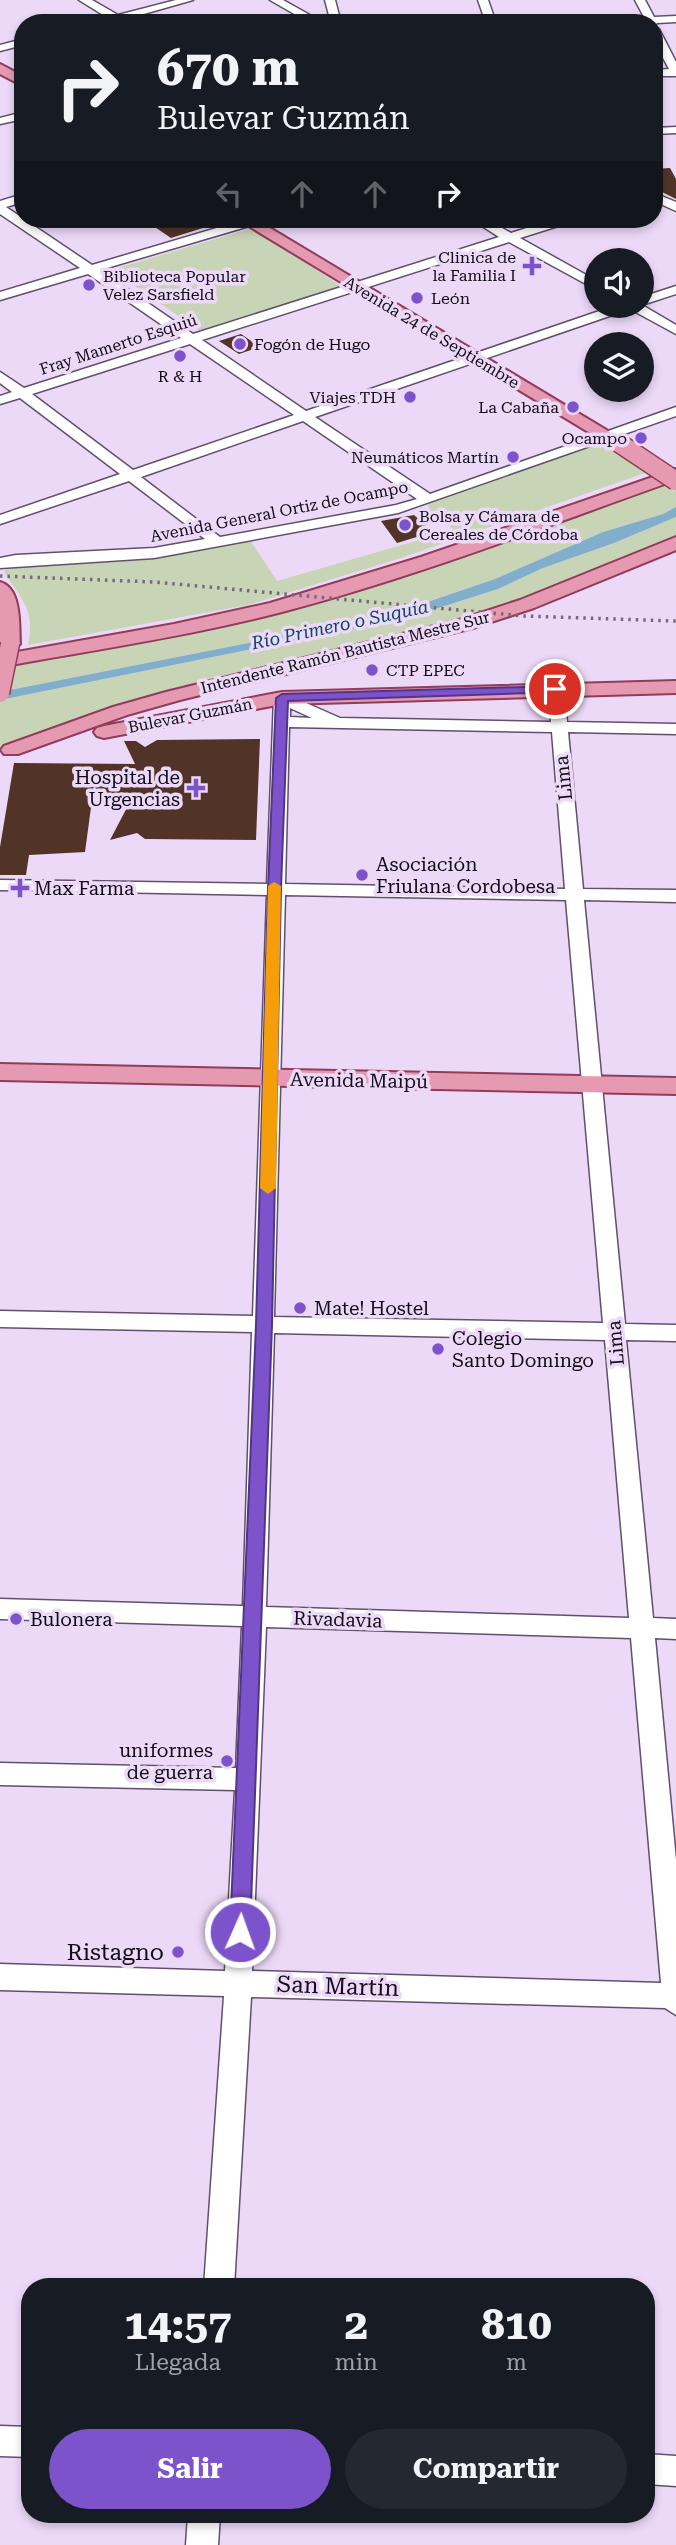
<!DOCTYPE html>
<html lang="es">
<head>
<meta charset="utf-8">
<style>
	body { margin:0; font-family:"Roboto Serif",serif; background:#242831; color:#f1f3f6; height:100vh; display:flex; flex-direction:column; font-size:26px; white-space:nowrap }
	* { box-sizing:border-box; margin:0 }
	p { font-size:23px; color:#9ea1a6 }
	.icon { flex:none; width:38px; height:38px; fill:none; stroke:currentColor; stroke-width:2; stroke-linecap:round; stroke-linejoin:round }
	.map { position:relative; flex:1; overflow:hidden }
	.side { position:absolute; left:21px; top:2278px; width:634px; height:245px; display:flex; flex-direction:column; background:#171b24; border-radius:28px; box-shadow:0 4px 10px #0003 }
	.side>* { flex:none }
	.top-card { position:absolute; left:14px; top:14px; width:649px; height:214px; border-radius:28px; box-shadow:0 4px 10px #0003; background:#171b24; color:#f1f3f6; overflow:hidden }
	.buttons { position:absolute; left:584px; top:248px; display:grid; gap:14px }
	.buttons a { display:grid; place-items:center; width:70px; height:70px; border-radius:50%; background:#171b24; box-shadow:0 4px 10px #0003; font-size:35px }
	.pin { position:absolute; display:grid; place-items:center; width:60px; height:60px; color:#fff; margin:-30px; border:4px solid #fff; border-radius:50%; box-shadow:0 2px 7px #0007 }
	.me { position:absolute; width:77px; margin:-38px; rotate:2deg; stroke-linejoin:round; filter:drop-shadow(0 0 5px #0008) }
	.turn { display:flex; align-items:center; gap:24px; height:147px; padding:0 28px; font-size:32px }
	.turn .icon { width:91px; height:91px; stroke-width:2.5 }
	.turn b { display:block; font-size:49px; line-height:60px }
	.lanes { display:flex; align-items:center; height:66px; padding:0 28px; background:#0003; justify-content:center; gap:35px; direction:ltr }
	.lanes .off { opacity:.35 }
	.eta { display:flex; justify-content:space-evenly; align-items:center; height:119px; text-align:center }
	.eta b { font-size:42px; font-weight:700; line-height:49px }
	.cta { display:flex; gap:14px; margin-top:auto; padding:14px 28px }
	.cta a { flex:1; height:80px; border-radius:42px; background:#7d53cc; color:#fff; font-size:28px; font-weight:700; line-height:80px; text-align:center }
	.cta a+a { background:#242831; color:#f1f3f6 }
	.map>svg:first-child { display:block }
	.green { fill:#c8d4b6 }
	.water { fill:#80aecb }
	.building { fill:#513427 }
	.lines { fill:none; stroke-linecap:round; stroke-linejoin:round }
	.minor-casing { stroke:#61506b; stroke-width:3 }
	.major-casing { stroke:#913c5a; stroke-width:4 }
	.minor { fill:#fff; fill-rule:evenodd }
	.major { fill:#e69ab2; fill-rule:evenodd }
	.rail { stroke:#75697c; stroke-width:3.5; stroke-dasharray:2.5 5; stroke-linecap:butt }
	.major-bridge-casing { stroke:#913c5a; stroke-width:21; stroke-linecap:butt }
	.major-bridge { stroke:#e69ab2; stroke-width:18 }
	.route { fill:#7d53cc; stroke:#513685; stroke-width:2 }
	.slow { fill:#f59e0b }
	.poi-dot { fill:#7d53cc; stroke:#ecd9f8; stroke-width:2.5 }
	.labels { text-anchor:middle; stroke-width:7; stroke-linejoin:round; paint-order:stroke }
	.far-poi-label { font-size:16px; fill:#120c16; stroke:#ecd9f8; text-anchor:end }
	.far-street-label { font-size:16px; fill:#120c16; stroke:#ecd9f8 }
	.far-water-label { font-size:18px; font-style:italic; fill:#0d4765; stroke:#ecd9f8 }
	.poi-label { font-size:19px; fill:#120c16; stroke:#ecd9f8; text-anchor:start }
	.street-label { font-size:19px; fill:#120c16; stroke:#ecd9f8 }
	.near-poi-label { font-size:23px; fill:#120c16; stroke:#ecd9f8; text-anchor:end }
	.near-street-label { font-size:23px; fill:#120c16; stroke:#ecd9f8 }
</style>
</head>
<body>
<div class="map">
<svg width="676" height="2545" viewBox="0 0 676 2545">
	<rect width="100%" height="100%" fill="#ecd9f8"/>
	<!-- green -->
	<path class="green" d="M252,228l92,60 -142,44 -91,-62z
		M600,441l45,32 -244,85 -153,47 -220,40c8,-37 -8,-46 -24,-74l7,-5 239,-26 27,41 177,-51 -25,-21 -1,-9z
		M676,474v33l-13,7 -60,18 -108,47 -91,31 -60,14 -344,68v-31l279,-54z
		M676,517v26l-149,61 -354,92 -173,55v-51l410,-83 88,-28 45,-21 71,-25z"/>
	<!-- water -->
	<path class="water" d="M676,507v10l-62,26 -71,25 -45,21 -88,28 -410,83v-8l344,-68 60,-14 91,-31 108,-47 60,-18z"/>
	<!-- building -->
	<path class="building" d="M670,168l6,11v20l-22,-11v-19z
		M143,219h44l16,9 -32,10z
		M241,334l19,13 -21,7 -20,-13z
		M414,515l19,17 -36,11 -16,-22z
		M260,739l-4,101 -111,-1 -8,-6 -27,7 22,-42h-32l-6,-13 -9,67 -56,3 -3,20h-26v-28l14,-84 121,1 -11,-23h12l9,6 12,-7z"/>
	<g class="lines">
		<!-- minor casing -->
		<g class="minor-casing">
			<path id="minor" d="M79,0h13l26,15 58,-15h17l-67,19 2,4h-34l14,-5z
				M270,0h13l41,23h-14z
				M325,0h10l6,23h-10z
				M478,0h10l8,23h-10z
				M635,0h10l9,17 22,-1v6l-19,1 -3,3v-3h-94l5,-3 79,-3z
				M654,26l5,3 17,33v14h-22v-6l15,-1 -15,-28z
				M23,39v6l-23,6v-6z
				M23,112v7l-23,5v-6z
				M676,127v6l-22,1v-6z
				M654,193l22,9v9l-22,-10z
				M23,194v8l-17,5 86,58 155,-46h18l-2,3 -163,48 93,64 306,-97 -28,-18h15l25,14 44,-14h18l-2,3 -51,16 77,43v9l-88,-48 -307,98 104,71 308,-105 28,-1 34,20v9l-46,-25 -315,108 115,77 246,-87v9l-278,97 -244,45 -154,10v-10l16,-3 138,-7 51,-9 -76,-58 -129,43v-9l120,-41 -100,-76 -20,6v-8l12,-4 -12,-9v-11l24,16 157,-50 -93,-64 -88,26v-8l80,-24 -80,-54v-13zM190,344l104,71 -161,55 -101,-76zM303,421l114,78 -21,6 -176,32 -79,-60z
				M676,286v8l-34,11v-8z
				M556,684l8,5 3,33 109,2v10l-108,-2 15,157 93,1v12l-92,-2 41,424 51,1v16l-50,-1 27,278 23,1v20l-21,-1 21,222v155l-11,-7 -414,-11 -17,290h-30l20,-291 -224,-6v-26l225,7 10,-181 -235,-5v-22l236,5 6,-142 -242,-7v-20l243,7 9,-274 -252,-5v-16l253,5 14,-421 -267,-5v-10l267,4 7,-186 2,-3h12l52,23 211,4 -3,-33zM290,708l22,10 -22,-1zM289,727l263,5 13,157 -280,-5zM285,895l281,5 37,423 -329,-6zM274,1333l331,7 24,278 -363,-11zM266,1627l365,11 30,345 -409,-12z
				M0,2426l30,1v30l-30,-1z
				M646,2454l30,2v30l-30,-2z
				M188,2515h32l-2,30h-32z"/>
		</g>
		<!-- major casing -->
		<g class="major-casing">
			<path id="major" d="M0,64l23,12v10l-23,-12z
				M237,219h18l373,224 -3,4h-12z
				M676,469v11c-130,46 -260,97 -394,132 -93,24 -188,38 -282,55v-12l174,-31 96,-21 151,-46z
				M676,537v13l-142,58 -61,20 -293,72 -53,15 -109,39h-14l-3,-4 3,-4 109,-39 53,-15 293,-72 61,-20z
				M0,582c22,6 19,44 20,62l-10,6 -10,-6z
				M676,681v12l-394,11 -178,34 -7,-2 -3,-4 3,-4 7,-2 178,-34z
				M0,1064l676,14v16l-676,-14z"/>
		</g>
		<!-- minor -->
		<use href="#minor" class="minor"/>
		<!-- major -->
		<use href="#major" class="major"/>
		<!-- rail -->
		<path class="rail" d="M0,576l154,6 370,34 152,5"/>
		<!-- major-bridge casing -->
		<g class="major-bridge-casing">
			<path id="major-bridge" d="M619,443l57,38
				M0,693l10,-49"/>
		</g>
		<!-- major-bridge -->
		<use href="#major-bridge" class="major-bridge"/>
	</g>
	<!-- route -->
	<path class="route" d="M555,686l5,1v5l-272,9 -7,187 -9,437 -22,607 -2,7 -8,2 -7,-2 -3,-7 26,-607 12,-437 8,-190 6,-4z"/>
	<!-- slow -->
	<path class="slow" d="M274,882l7,4 -5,302 -8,6 -8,-6 8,-302z"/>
	<!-- markers -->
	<g class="poi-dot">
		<path d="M528.5 255.5h7v7h7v7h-7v7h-7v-7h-7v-7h7z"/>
		<circle cx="89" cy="285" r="7"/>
		<circle cx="417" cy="298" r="7"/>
		<circle cx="240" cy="344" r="7"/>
		<circle cx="180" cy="356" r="7"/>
		<circle cx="410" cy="397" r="7"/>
		<circle cx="573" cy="407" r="7"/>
		<circle cx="641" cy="438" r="7"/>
		<circle cx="513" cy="457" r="7"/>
		<circle cx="405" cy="525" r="7"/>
		<circle cx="372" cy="670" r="7"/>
		<path d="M192.5 777.5h7v7h7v7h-7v7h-7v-7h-7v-7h7z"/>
		<circle cx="362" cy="875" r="7"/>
		<path d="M16.5 877.5h7v7h7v7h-7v7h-7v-7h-7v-7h7z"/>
		<circle cx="300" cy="1308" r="7"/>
		<circle cx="438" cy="1349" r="7"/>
		<circle cx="16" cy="1619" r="7"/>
		<circle cx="227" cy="1761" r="7"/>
		<circle cx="178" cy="1952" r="7"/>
	</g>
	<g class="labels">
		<!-- far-poi labels -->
		<g class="far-poi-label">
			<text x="516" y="263">Clinica de<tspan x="516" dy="18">la Familia I</tspan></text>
			<text x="103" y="282" text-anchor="start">Biblioteca Popular<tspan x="103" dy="18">Velez Sarsfield</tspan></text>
			<text x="431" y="304" text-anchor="start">León</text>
			<text x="254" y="350" text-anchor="start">Fogón de Hugo</text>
			<text x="180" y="382" text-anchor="middle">R &amp; H</text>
			<text x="396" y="403">Viajes TDH</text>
			<text x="559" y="413">La Cabaña</text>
			<text x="627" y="444">Ocampo</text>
			<text x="499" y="463">Neumáticos Martín</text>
			<text x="419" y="522" text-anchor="start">Bolsa y Cámara de<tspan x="419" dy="18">Cereales de Córdoba</tspan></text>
			<text x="386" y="676" text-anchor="start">CTP EPEC</text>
		</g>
		<!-- far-street labels -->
		<g class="far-street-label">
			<text transform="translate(432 332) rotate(31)" y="6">Avenida 24 de Septiembre</text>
			<text transform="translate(118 344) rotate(-18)" y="6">Fray Mamerto Esquiú</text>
			<text transform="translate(279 511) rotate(-11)" y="6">Avenida General Ortiz de Ocampo</text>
			<text transform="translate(345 652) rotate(-14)" y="6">Intendente Ramón Bautista Mestre Sur</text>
			<text transform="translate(190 715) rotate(-11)" y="6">Bulevar Guzmán</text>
		</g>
		<!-- far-water labels -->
		<g class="far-water-label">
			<text transform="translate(340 625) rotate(-12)" y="6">Río Primero o Suquía</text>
		</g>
		<!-- poi labels -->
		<g class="poi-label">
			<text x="180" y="784" text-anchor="end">Hospital de<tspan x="180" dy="22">Urgencias</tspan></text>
			<text x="376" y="871">Asociación<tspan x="376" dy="22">Friulana Cordobesa</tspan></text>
			<text x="34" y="895">Max Farma</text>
			<text x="314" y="1315">Mate! Hostel</text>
			<text x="452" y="1345">Colegio<tspan x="452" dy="22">Santo Domingo</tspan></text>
			<text x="30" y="1626">Bulonera</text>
			<text x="213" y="1757" text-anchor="end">uniformes<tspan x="213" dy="22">de guerra</tspan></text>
		</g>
		<!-- street labels -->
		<g class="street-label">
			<text transform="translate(563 778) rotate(-96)" y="7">Lima</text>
			<text transform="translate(359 1080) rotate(1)" y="7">Avenida Maipú</text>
			<text transform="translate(615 1343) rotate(-95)" y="7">Lima</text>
			<text transform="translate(338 1619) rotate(2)" y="7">Rivadavia</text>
		</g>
		<!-- near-poi labels -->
		<g class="near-poi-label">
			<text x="164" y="1960">Ristagno</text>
		</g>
		<!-- near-street labels -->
		<g class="near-street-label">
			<text transform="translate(338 1986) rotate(2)" y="8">San Martín</text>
		</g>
	</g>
</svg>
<div class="buttons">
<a><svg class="icon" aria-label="sound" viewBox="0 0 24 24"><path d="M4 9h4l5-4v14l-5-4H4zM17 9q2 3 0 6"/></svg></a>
<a><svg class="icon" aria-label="layers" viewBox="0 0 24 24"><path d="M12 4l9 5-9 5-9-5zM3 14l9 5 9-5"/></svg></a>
</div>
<div class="pin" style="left:555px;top:689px;background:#d93025"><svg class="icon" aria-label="arrive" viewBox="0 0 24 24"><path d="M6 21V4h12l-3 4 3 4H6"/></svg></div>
<svg class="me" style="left:240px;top:1932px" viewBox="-20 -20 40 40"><circle r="17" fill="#7d53cc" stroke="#fff" stroke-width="3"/><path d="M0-11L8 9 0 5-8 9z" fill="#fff"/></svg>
<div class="top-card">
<div class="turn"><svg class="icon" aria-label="right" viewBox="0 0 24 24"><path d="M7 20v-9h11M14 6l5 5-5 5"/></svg><div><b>670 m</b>Bulevar Guzmán</div></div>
<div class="lanes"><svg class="icon off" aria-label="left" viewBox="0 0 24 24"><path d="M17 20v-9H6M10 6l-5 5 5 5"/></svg><svg class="icon off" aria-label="ahead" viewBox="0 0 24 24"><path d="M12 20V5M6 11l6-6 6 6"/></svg><svg class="icon off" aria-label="ahead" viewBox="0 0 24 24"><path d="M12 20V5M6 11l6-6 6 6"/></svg><svg class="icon" aria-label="right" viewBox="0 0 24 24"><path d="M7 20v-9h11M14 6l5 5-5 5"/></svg></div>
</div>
<section class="side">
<div class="eta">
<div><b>14:57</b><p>Llegada</p></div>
<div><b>2</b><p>min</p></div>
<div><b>810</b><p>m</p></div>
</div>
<div class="cta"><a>Salir</a><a>Compartir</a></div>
</section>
</div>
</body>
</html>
